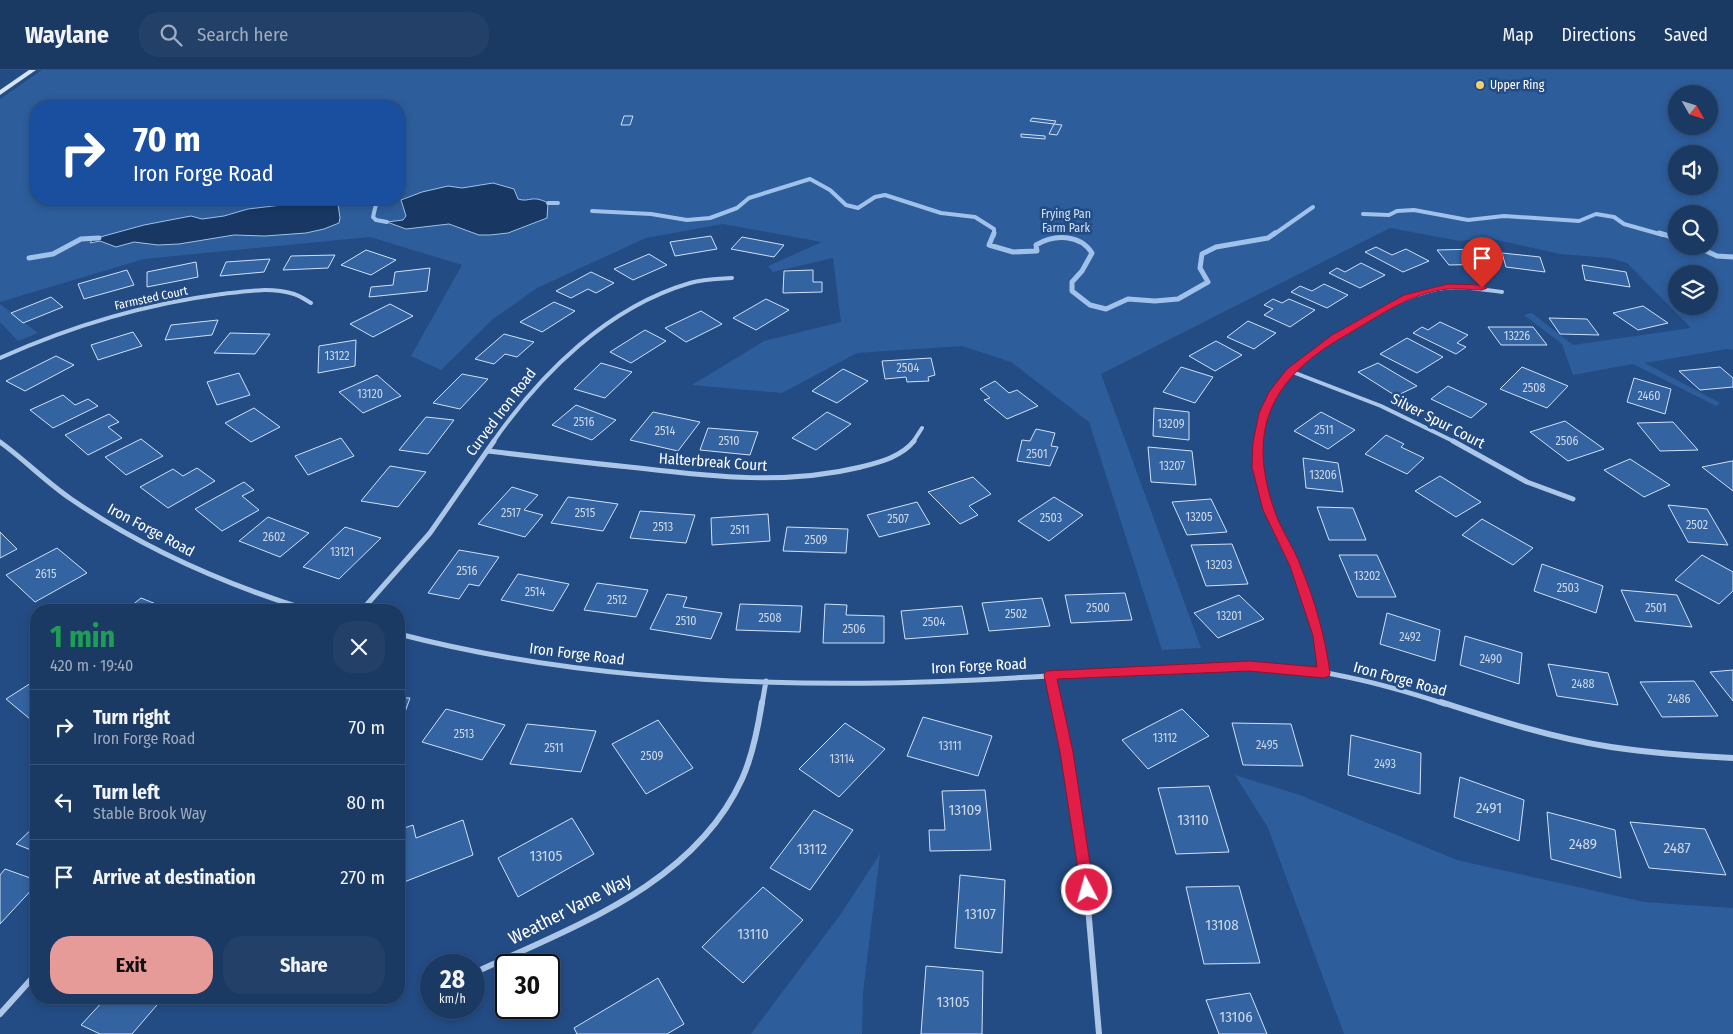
<!DOCTYPE html>
<html lang="en">
<head>
<meta charset="utf-8">
<style>
	body { margin:0; font-family:"Fira Sans Condensed",sans-serif; background:#234069; color:#f1f3f6; height:100vh; display:flex; flex-direction:column; font-size:19px; white-space:nowrap }
	* { box-sizing:border-box; margin:0 }
	p { font-size:16px; color:#9facbe }
	.icon { flex:none; width:28px; height:28px; fill:none; stroke:currentColor; stroke-width:2; stroke-linecap:round; stroke-linejoin:round }
	.map { position:relative; flex:1; overflow:hidden }
	.panel { position:absolute; left:30px; top:534px; width:375px; height:400px; display:flex; flex-direction:column; background:#1a3963; border-radius:20px; box-shadow:0 2px 8px #0003,0 0 0 1px #385378 }
	.panel>* { flex:none }
	.banner { position:absolute; left:30px; top:30px; width:375px; height:105px; border-radius:20px; box-shadow:0 2px 8px #0003,0 0 0 1px #385378; background:#1a4fa0; color:#fff; overflow:hidden }
	.needle { width:32px; rotate:129deg }
	.buttons { position:absolute; left:1668px; top:15px; display:grid; gap:10px }
	.buttons a { display:grid; place-items:center; width:50px; height:50px; border-radius:50%; background:#1a3963; box-shadow:0 2px 8px #0003,0 0 0 1px #385378; font-size:25px }
	.speed { position:absolute; left:420px; top:884px; display:flex; gap:10px; font-size:25px; font-weight:700; text-align:center }
	.speed>* { display:grid; place-content:center; width:65px; height:65px; border-radius:50%; background:#1a3963; box-shadow:0 2px 8px #0003,0 0 0 1px #385378; line-height:1 }
	.speed small { font-size:12px; font-weight:400 }
	.speed .limit { border:2px solid #111; border-radius:8px; background:#fff; color:#111 }
	.pin { position:absolute; display:grid; place-items:center; width:42px; height:42px; color:#fff; margin:-51px -21px; border-radius:50% 50% 50% 0; rotate:-45deg; box-shadow:0 0 5px #0007 }
	.pin .icon { rotate:45deg }
	.me { position:absolute; width:55px; margin:-28px; rotate:354deg; stroke-linejoin:round; filter:drop-shadow(0 0 4px #0008) }
	.turn { display:flex; align-items:center; gap:18px; height:105px; padding:0 20px; font-size:22px }
	.turn .icon { width:65px; height:65px; stroke-width:2.5 }
	.turn b { display:block; font-size:35px; line-height:42px }
	.round { display:grid; place-items:center; flex:none; width:52px; height:52px; border-radius:20px; background:#234069 }
	.headline { display:flex; align-items:center; justify-content:space-between; height:85px; padding:0 20px }
	h1 { font-size:30px; font-weight:700; line-height:38px; color:#1e9e55 }
	.cta { display:flex; gap:10px; margin-top:auto; padding:10px 20px }
	.cta a { flex:1; height:58px; border-radius:20px; background:#e69b98; color:#111; font-size:20px; font-weight:700; line-height:58px; text-align:center }
	.cta a+a { background:#234069; color:#f1f3f6 }
	ul { padding:0; list-style:none }
	li { display:flex; align-items:center; gap:15px; height:75px; padding:0 20px; border-top:1px solid #385378 }
	li div { flex:1 }
	li b { display:block; font-size:19px }
	li em { font-style:normal }
	header { display:flex; align-items:center; gap:30px; box-sizing:border-box; height:70px; padding:0 25px; background:#1a3963; border-bottom:1px solid #385378 }
	header strong { font-size:24px }
	nav { display:flex; gap:28px; margin-inline-start:auto; font-size:18px }
	.search { width:350px; height:45px; background:#234069; display:flex; align-items:center; gap:12px; box-sizing:border-box; padding:0 18px; border-radius:20px; color:#9facbe; font-size:19px }
	.map>svg:first-child { display:block }
	.green { fill:#2d5d9b; fill-rule:evenodd }
	.water { fill:#183763; stroke:#a0c1e9 }
	.lines { fill:none; stroke-linecap:round; stroke-linejoin:round }
	.stream-far1 { stroke:#a0c1e9; stroke-width:4 }
	.stream { stroke:#a0c1e9; stroke-width:5 }
	.building { fill:#3363a0; stroke:#d0e1f6 }
	.minor-far2 { stroke:#acc6e8; stroke-width:4 }
	.minor-far1 { stroke:#acc6e8; stroke-width:5 }
	.minor { stroke:#acc6e8; stroke-width:6 }
	.secondary { fill:#d6e4f7; fill-rule:evenodd }
	.route { fill:#e11d48; stroke:#92132f }
	.poi-dot { fill:#f3cf6f; stroke:#234c84; stroke-width:2 }
	.labels { text-anchor:middle; stroke-width:5; stroke-linejoin:round; paint-order:stroke }
	.far-poi-label { font-size:12px; fill:#fff; stroke:#234c84; text-anchor:start }
	.far-park-label { font-size:12px; fill:#d0e1f6; stroke:#234c84 }
	.far-street-label { font-size:12px; fill:#fff; stroke:#234c84 }
	.number-label { font-size:12px; fill:#ccd8e7 }
	.street-label { font-size:15px; fill:#fff; stroke:#234c84 }
	.near-number-label { font-size:15px; fill:#ccd8e7 }
	.near-street-label { font-size:18px; fill:#fff; stroke:#234c84 }
</style>
</head>
<body>
<header>
<strong>Waylane</strong>
<div class="search"><svg class="icon" aria-label="search" viewBox="0 0 24 24"><circle cx="10" cy="10" r="6"/><path d="M15 15l6 6"/></svg>Search here</div>
<nav><a>Map</a><a>Directions</a><a>Saved</a></nav>
</header>
<div class="map">
<svg width="1733" height="964" viewBox="0 0 1733 964">
	<rect width="100%" height="100%" fill="#234c84"/>
	<!-- green -->
	<path class="green" d="M42,0h1691v280l-6,-1 -82,14 75,40 -4,3 -83,-42 -60,11 -11,-31 -38,-29 8,-2 41,32 118,-17 -64,-65 -17,-5 -50,-4 -72,-16 -28,3 -70,-13 -289,146 100,274 -39,2 -73,-228 -78,-60 -49,-16 -105,7 -75,40 -90,-8 72,-44 77,-19 -8,-64 -60,14 -5,-6 54,-24 -99,-18 -77,14 -109,50 -44,31 -52,51 -30,-14 51,-91 -92,-28 -226,22 -144,43v-203zM1676,24h33v32h-33zM36,36h363v93h-363zM1676,84h33v32h-33zM1676,144h33v32h-33zM1676,204h33v32h-33z
		M0,234l38,29 -20,8 -18,-19z
		M1235,705l65,20 157,65 187,42 89,6v126h-389l-76,-206z
		M880,784l-17,138 -1,42h-111l89,-119z"/>
	<!-- water -->
	<path class="water" d="M493,113l21,6 4,10c12,4 13,-5 30,4l-1,15 -39,15 -18,2h-11l-30,-11 -43,5 -19,-7 16,-2 3,-4 -5,-16 21,-8 26,-6 14,2z
		M316,131h17l5,3 2,14 -1,5 -15,6 -18,4 -41,3 -31,-1 -55,9 -21,1 -24,-3 -18,5 -16,-6 -10,2 3,-4 51,-14 47,-9 11,3 22,-3 24,-7z"/>
	<g class="lines">
		<!-- stream-far1 -->
		<path class="stream-far1" d="M372,129l5,1 -4,17 3,3 11,2
			M548,133h10
			M338,134l28,-5
			M592,141l59,3 36,6 23,-2 27,-10 12,-10 61,-19 20,11 16,15 12,3 17,-11 10,-2 56,18 34,4 19,12v6
			M1363,144l26,1 8,-4 17,-1 54,10 36,-4 75,5 17,-7 18,3 10,7 39,11
			M1273,165l40,-28"/>
		<!-- stream -->
		<path class="stream" d="M994,163l-5,12 24,7 24,-1 -1,-6c18,-11 44,-11 56,8l-10,18 -10,11v9l18,14 16,4 22,-10 27,2 23,-2 30,-17 -8,-14 2,-14 14,-7 52,-9 7,-5
			M1659,163l17,5
			M1695,176l22,10 16,1
			M29,188l24,-4 28,-15 18,-1"/>
	</g>
	<!-- building -->
	<path class="building" d="M624,46h9l-3,9h-9z
		M1032,48l24,3 -2,3 -24,-3z
		M1054,54l8,1 -5,10 -8,-1z
		M1021,64l24,2v3l-24,-2z
		M711,166l6,13 -42,7 -5,-14z
		M742,167l42,8 -10,12 -43,-8z
		M1376,177l16,8 14,-6 23,12 -26,11 -38,-20z
		M1478,179l13,15 -42,1 -12,-15z
		M366,180l30,10 -25,15 -30,-10z
		M1502,183l38,4 5,15 -39,-5z
		M649,184l18,11 -34,15 -19,-11z
		M335,185l-7,13 -45,2 8,-14z
		M270,189l-6,13 -44,4 6,-14z
		M196,192l2,15 -51,10v-15z
		M1361,193l24,12 -25,13 -31,-15 8,-5 8,4z
		M1582,195l44,7 4,15 -45,-7z
		M430,198l-3,23 -58,6 2,-10 22,-2 2,-13z
		M127,200l7,15 -50,14 -6,-15z
		M813,200v12h9v10l-39,1 1,-22z
		M591,202l23,11 -18,10 -8,-4 -17,9 -15,-7z
		M1324,214l24,11 -21,13 -36,-16 9,-6 12,5z
		M51,227l12,10 -40,16 -12,-10z
		M766,229l23,11 -33,20 -23,-12z
		M1273,229l9,4 7,-4 26,11 -25,17 -26,-12 9,-6 -9,-4z
		M554,232l21,9 -33,21 -22,-10z
		M390,234l23,12 -40,21 -23,-13z
		M1643,236l25,17 -30,7 -25,-17z
		M701,241l21,13 -36,18 -21,-14z
		M1549,248l38,1 12,16 -39,-1z
		M218,250l-6,15 -47,5 6,-15z
		M1248,251l28,12 -22,16 -27,-12z
		M1440,252l28,13 -11,8 9,4 -10,7 -43,-21 9,-6 6,3z
		M1488,257h45l14,18h-46z
		M645,260l21,11 -35,22 -21,-11z
		M133,262l9,14 -44,14 -7,-15z
		M230,263l40,1 -15,20 -41,-1z
		M504,264l30,8 -17,15 -12,-3 -11,10 -19,-5z
		M1407,268l36,19 -26,16 -37,-19z
		M356,270l-1,26 -37,7 1,-27z
		M1216,271l26,14 -27,16 -26,-15z
		M56,286l18,9 -49,26 -19,-10z
		M931,288l4,17 -7,2 1,4 -22,1 -1,-5 -21,2 -3,-18z
		M601,293l31,9 -27,26 -31,-9z
		M1378,293l39,23 -21,10 -38,-24z
		M1181,297l32,10 -18,26 -32,-11z
		M1522,297l46,19 -21,22 -47,-19z
		M1720,297l13,11v9l-33,3 -21,-19z
		M843,299l25,12 -31,22 -25,-12z
		M239,303l11,22 -33,10 -10,-23z
		M462,304l26,5 -28,30 -27,-6z
		M377,305l24,21 -38,17 -24,-21z
		M1634,308l37,11 -6,25 -38,-12z
		M995,311l14,12 8,-3 21,16 -31,13 -23,-19 6,-2 -10,-9z
		M1448,316l39,18 -16,14 -40,-19z
		M63,325l12,10 13,-6 10,7 -45,22 -23,-18z
		M576,335l40,15 -24,20 -40,-15z
		M254,338l26,19 -29,15 -26,-19z
		M1154,338l35,4v28l-36,-4z
		M653,342l47,10 -22,29 -48,-11z
		M827,342l24,12 -35,26 -24,-12z
		M1321,342l34,18 -27,19 -34,-18z
		M109,344l10,8 -11,5 14,11 -34,17 -23,-20z
		M426,347l28,3 -26,34 -29,-4z
		M1565,351l39,28 -36,12 -38,-29z
		M1673,352l25,28 -38,1 -23,-28z
		M708,358l50,4 -8,23 -50,-5z
		M1036,359l19,4 -4,13 7,1 -8,19 -33,-5 5,-21 8,1z
		M1386,365l18,9 -3,3 23,11 -17,16 -42,-20z
		M341,368l13,18 -46,19 -13,-19z
		M141,369l22,17 -37,19 -21,-18z
		M1148,377l44,4 4,34 -45,-3z
		M1303,388l35,5 5,29 -37,-4z
		M1630,389l40,26 -26,12 -40,-27z
		M1732,391h1v30l-31,-24z
		M390,396l36,6 -28,35 -37,-6z
		M197,398l18,13 -47,27 -28,-21 33,-18 10,7z
		M1440,406l41,26 -25,15 -41,-26z
		M973,407l18,17 -22,12 9,9 -18,9 -32,-32z
		M244,412l10,8 -12,6 17,14 -37,21 -27,-22z
		M512,417l26,8 -14,15 19,5 -18,22 -47,-13z
		M568,427l50,7 -15,27 -52,-8z
		M1054,427l29,18 -34,26 -31,-20z
		M1211,429l16,33 -40,3 -15,-33z
		M917,432l13,22 -51,13 -12,-22z
		M1668,435l39,4 21,36 -40,-3z
		M1317,437l36,1 13,32h-37z
		M640,441l55,4 -9,28 -56,-5z
		M768,444l2,27 -58,4 -1,-27z
		M268,447l41,16 -29,24 -41,-16z
		M1482,449l51,29 -20,17 -51,-30z
		M345,457l36,11 -42,41 -36,-12z
		M787,457l61,2 -2,24 -63,-2z
		M0,462l17,17 -17,9z
		M1232,474l16,40 -42,2 -15,-41z
		M57,478l30,25 -52,29 -29,-27z
		M459,480l40,7 -20,29 -10,-2 -10,15 -31,-6z
		M1339,485h38l19,42h-39z
		M1702,485l31,17v19l-14,13 -44,-24z
		M1542,494l61,22 -7,27 -62,-22z
		M518,504l51,10 -16,27 -52,-11z
		M597,513l51,7 -12,27 -52,-7z
		M1621,520l56,5 15,32 -57,-6z
		M1125,523l7,27 -61,3 -6,-28z
		M667,524l20,3 -4,10 39,6 -11,26 -61,-10z
		M1239,525l25,24 -46,19 -24,-25z
		M141,528l30,12h-45z
		M1042,528l8,28 -61,5 -7,-28z
		M740,534l62,2 -2,26 -64,-2z
		M825,534l22,1 -1,10 38,1v27h-61z
		M962,536l6,28 -63,5 -4,-28z
		M1387,543l53,17 -5,31 -55,-17z
		M1465,566l57,17 -3,31 -59,-19z
		M1548,594l60,9 10,32 -61,-9z
		M1733,600v31l-23,-29z
		M1694,611l24,35 -56,1 -22,-35z
		M31,613l5,4v37l-30,-25z
		M399,628h11l-11,31z
		M446,639l59,16 -23,35 -60,-18z
		M1182,639l27,27 -61,33 -26,-29z
		M923,647l69,19 -14,40 -71,-20z
		M658,650l35,48 -47,26 -34,-50z
		M845,653l40,26 -46,48 -40,-28z
		M1232,653l59,1 12,42 -60,-1z
		M527,654l69,7 -15,41 -71,-8z
		M1351,665l70,18 -1,41 -72,-19z
		M1460,707l64,23 -5,41 -65,-24z
		M1209,716l20,66 -53,2 -18,-66z
		M985,720l6,60 -61,1 -1,-21h16l-3,-39z
		M814,740l39,20 -43,60 -40,-22z
		M1547,742l68,18 6,48 -70,-19z
		M572,748l22,36 -76,43 -20,-39z
		M463,750l10,35 -74,29v-54l14,-5 3,13z
		M1630,752l75,7 21,46 -77,-7z
		M36,755v27l-20,-8z
		M5,799l31,11v5l-36,39v-49z
		M960,805l45,5 -3,73 -47,-5z
		M1239,816l21,77 -56,1 -18,-77z
		M763,817l40,33 -60,63 -41,-36z
		M926,896l57,5 -1,63h-61z
		M658,908l26,46 -17,10h-90l-3,-6z
		M1250,923l17,41h-48l-13,-34z
		M106,928h57l-31,36h-32l-19,-9z"/>
	<g class="lines">
		<!-- minor-far2 -->
		<path class="minor-far2" d="M0,288c71,-32 145,-54 222,-64 24,-3 49,-7 72,0 6,2 12,6 17,9
			M1290,301l91,35 74,36
			M493,372c48,-69 115,-135 197,-159 14,-4 28,-4 42,-5
			M913,372l9,-14
			M1258,372c2,-14 5,-27 11,-40 23,-46 120,-103 168,-113 22,-4 44,0 65,3"/>
		<!-- minor-far1 -->
		<path class="minor-far1" d="M1259,371c-7,49 20,83 37,125 14,35 22,71 28,107
			M1453,371l74,41 46,17
			M0,372c25,18 46,40 71,57 73,50 153,85 237,111
			M488,381c50,6 100,12 151,17 75,9 148,17 222,-1 19,-5 40,-10 53,-26
			M362,540l68,-77 64,-92
			M399,564c157,41 322,51 483,49 92,-1 184,-9 276,-13 29,-1 60,-4 90,-4 67,0 133,17 197,38
			M1050,605l6,29
			M762,634l4,-23"/>
		<!-- minor -->
		<path class="minor" d="M1056,632l10,51 19,119 14,162
			M1441,632c56,18 112,36 170,45 40,6 81,9 122,11
			M474,903c98,-46 220,-88 268,-194 11,-24 16,-51 20,-77
			M429,924l2,-1
			M0,944l36,-40"/>
		<!-- secondary -->
		<path class="secondary" d="M29,0h7l-36,25v-5z"/>
	</g>
	<!-- route -->
	<path class="route" d="M1448,214l34,1 5,3 -5,2c-11,0 -23,-2 -34,-1 -36,3 -69,27 -100,45 -73,41 -103,91 -74,175 6,20 20,38 27,58 14,34 24,69 29,106l-1,3 -5,2 -75,-7 -192,8 16,73 21,138 -2,5 -5,2 -5,-2 -22,-143 -16,-77 2,-4 203,-10 68,6 -4,-31 -23,-70 -27,-56 -11,-43 1,-25 6,-29 10,-21 18,-23 45,-34 72,-40z"/>
	<!-- markers -->
	<circle class="poi-dot" cx="1480" cy="15" r="5"/>
	<g class="labels">
		<!-- far-poi labels -->
		<g class="far-poi-label">
			<text x="1490" y="19">Upper Ring</text>
		</g>
		<!-- far-park labels -->
		<g class="far-park-label">
			<text x="1066" y="148">Frying Pan<tspan x="1066" dy="14">Farm Park</tspan></text>
		</g>
		<!-- far-street labels -->
		<g class="far-street-label">
			<text transform="translate(151 228) rotate(-12)" y="4">Farmsted Court</text>
		</g>
		<!-- number labels -->
		<g class="number-label">
			<text x="1517" y="270">13226</text>
			<text x="337" y="290">13122</text>
			<text x="908" y="302">2504</text>
			<text x="1534" y="322">2508</text>
			<text x="370" y="328">13120</text>
			<text x="1649" y="330">2460</text>
			<text x="584" y="356">2516</text>
			<text x="1171" y="358">13209</text>
			<text x="1324" y="364">2511</text>
			<text x="665" y="365">2514</text>
			<text x="729" y="375">2510</text>
			<text x="1567" y="375">2506</text>
			<text x="1037" y="388">2501</text>
			<text x="1172" y="400">13207</text>
			<text x="1323" y="409">13206</text>
			<text x="511" y="447">2517</text>
			<text x="585" y="447">2515</text>
			<text x="1199" y="451">13205</text>
			<text x="1051" y="452">2503</text>
			<text x="898" y="453">2507</text>
			<text x="1697" y="459">2502</text>
			<text x="663" y="461">2513</text>
			<text x="740" y="464">2511</text>
			<text x="274" y="471">2602</text>
			<text x="816" y="474">2509</text>
			<text x="342" y="486">13121</text>
			<text x="1219" y="499">13203</text>
			<text x="467" y="505">2516</text>
			<text x="46" y="508">2615</text>
			<text x="1367" y="510">13202</text>
			<text x="1568" y="522">2503</text>
			<text x="535" y="526">2514</text>
			<text x="617" y="534">2512</text>
			<text x="1098" y="542">2500</text>
			<text x="1656" y="542">2501</text>
			<text x="1016" y="548">2502</text>
			<text x="1229" y="550">13201</text>
			<text x="770" y="552">2508</text>
			<text x="686" y="555">2510</text>
			<text x="934" y="556">2504</text>
			<text x="854" y="563">2506</text>
			<text x="1410" y="571">2492</text>
			<text x="1491" y="593">2490</text>
			<text x="1583" y="618">2488</text>
			<text x="1679" y="633">2486</text>
			<text x="464" y="668">2513</text>
			<text x="1165" y="672">13112</text>
			<text x="1267" y="679">2495</text>
			<text x="950" y="680">13111</text>
			<text x="554" y="682">2511</text>
			<text x="652" y="690">2509</text>
			<text x="842" y="693">13114</text>
			<text x="1385" y="698">2493</text>
		</g>
		<!-- street labels -->
		<g class="street-label">
			<text transform="translate(501 342) rotate(-53)" y="5">Curved Iron Road</text>
			<text transform="translate(1438 351) rotate(27)" y="5">Silver Spur Court</text>
			<text transform="translate(713 392) rotate(4)" y="5">Halterbreak Court</text>
			<text transform="translate(151 460) rotate(28)" y="5">Iron Forge Road</text>
			<text transform="translate(577 584) rotate(7)" y="5">Iron Forge Road</text>
			<text transform="translate(979 596) rotate(-3)" y="5">Iron Forge Road</text>
			<text transform="translate(1400 609) rotate(15)" y="5">Iron Forge Road</text>
		</g>
		<!-- near-number labels -->
		<g class="near-number-label">
			<text x="1489" y="743">2491</text>
			<text x="965" y="745">13109</text>
			<text x="1193" y="755">13110</text>
			<text x="1583" y="779">2489</text>
			<text x="1677" y="783">2487</text>
			<text x="812" y="784">13112</text>
			<text x="546" y="791">13105</text>
			<text x="980" y="849">13107</text>
			<text x="1222" y="860">13108</text>
			<text x="753" y="869">13110</text>
			<text x="953" y="937">13105</text>
			<text x="1236" y="952">13106</text>
		</g>
		<!-- near-street labels -->
		<g class="near-street-label">
			<text transform="translate(570 839) rotate(-27)" y="6">Weather Vane Way</text>
		</g>
	</g>
</svg>
<div class="buttons">
<a><svg class="needle" viewBox="-14 -14 28 28"><path d="M0-13l5 13h-10z" fill="#e53935"/><path d="M0 13l5-13h-10z" fill="#9facbe"/></svg></a>
<a><svg class="icon" aria-label="sound" viewBox="0 0 24 24"><path d="M4 9h4l5-4v14l-5-4H4zM17 9q2 3 0 6"/></svg></a>
<a><svg class="icon" aria-label="search" viewBox="0 0 24 24"><circle cx="10" cy="10" r="6"/><path d="M15 15l6 6"/></svg></a>
<a><svg class="icon" aria-label="layers" viewBox="0 0 24 24"><path d="M12 4l9 5-9 5-9-5zM3 14l9 5 9-5"/></svg></a>
</div>
<div class="speed"><div>28<small>km/h</small></div><div class="limit">30</div></div>
<div class="pin" style="left:1482px;top:218px;background:#d93025"><svg class="icon" aria-label="arrive" viewBox="0 0 24 24"><path d="M6 21V4h12l-3 4 3 4H6"/></svg></div>
<svg class="me" style="left:1087px;top:820px" viewBox="-20 -20 40 40"><circle r="17" fill="#e11d48" stroke="#fff" stroke-width="3"/><path d="M0-11L8 9 0 5-8 9z" fill="#fff"/></svg>
<div class="banner">
<div class="turn"><svg class="icon" aria-label="right" viewBox="0 0 24 24"><path d="M7 20v-9h11M14 6l5 5-5 5"/></svg><div><b>70 m</b>Iron Forge Road</div></div>
</div>
<section class="panel">
<div class="headline"><div><h1>1 min</h1><p>420 m · 19:40</p></div><a class="round"><svg class="icon" aria-label="close" viewBox="0 0 24 24"><path d="M6 6l12 12M18 6L6 18"/></svg></a></div>
<ul>
<li><svg class="icon" aria-label="right" viewBox="0 0 24 24"><path d="M7 20v-9h11M14 6l5 5-5 5"/></svg><div><b>Turn right</b><p>Iron Forge Road</p></div><em>70 m</em></li>
<li><svg class="icon" aria-label="left" viewBox="0 0 24 24"><path d="M17 20v-9H6M10 6l-5 5 5 5"/></svg><div><b>Turn left</b><p>Stable Brook Way</p></div><em>80 m</em></li>
<li><svg class="icon" aria-label="arrive" viewBox="0 0 24 24"><path d="M6 21V4h12l-3 4 3 4H6"/></svg><div><b>Arrive at destination</b></div><em>270 m</em></li>
</ul>
<div class="cta"><a>Exit</a><a>Share</a></div>
</section>
</div>
</body>
</html>
